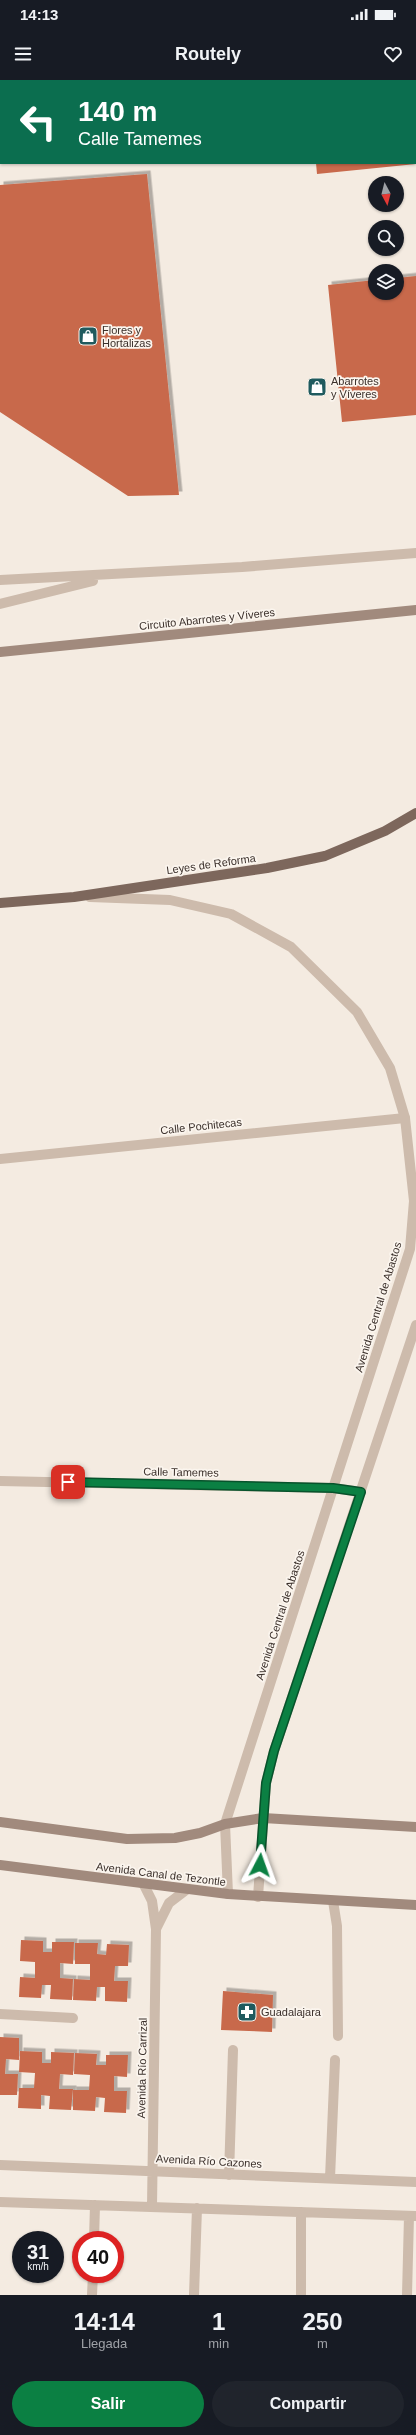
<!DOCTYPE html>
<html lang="es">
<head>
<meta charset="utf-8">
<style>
	body { margin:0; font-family:Arial,sans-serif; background:#20242c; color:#f1f3f6; height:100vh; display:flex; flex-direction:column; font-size:15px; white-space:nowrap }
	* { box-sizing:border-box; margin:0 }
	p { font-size:13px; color:#9ea1a6 }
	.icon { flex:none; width:22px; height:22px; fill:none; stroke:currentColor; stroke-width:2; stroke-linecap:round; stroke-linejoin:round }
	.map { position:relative; height:2215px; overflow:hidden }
	.drawer { display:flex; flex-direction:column; background:#171b24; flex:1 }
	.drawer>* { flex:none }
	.banner { position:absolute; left:0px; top:0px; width:416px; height:84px; box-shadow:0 1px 3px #0004; background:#0b6e4f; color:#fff; overflow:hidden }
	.needle { width:26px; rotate:173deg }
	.buttons { position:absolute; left:368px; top:96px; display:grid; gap:8px }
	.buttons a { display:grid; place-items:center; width:36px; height:36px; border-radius:50%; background:#171b24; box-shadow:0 1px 3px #0004; font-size:20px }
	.speed { position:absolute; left:12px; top:2151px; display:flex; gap:8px; font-size:20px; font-weight:700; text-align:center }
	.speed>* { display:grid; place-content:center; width:52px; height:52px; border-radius:50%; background:#171b24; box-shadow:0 1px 3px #0004; line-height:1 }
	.speed small { font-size:10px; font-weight:400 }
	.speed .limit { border:6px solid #d22; background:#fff; color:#111 }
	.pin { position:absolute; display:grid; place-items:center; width:34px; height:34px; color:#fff; margin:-17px; border-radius:8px; box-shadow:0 2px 6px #0006 }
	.me { position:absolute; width:44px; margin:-22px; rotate:4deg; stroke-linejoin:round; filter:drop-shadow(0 0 3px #0008) }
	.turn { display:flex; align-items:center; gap:14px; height:84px; padding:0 12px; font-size:18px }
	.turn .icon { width:52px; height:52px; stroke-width:2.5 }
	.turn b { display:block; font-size:28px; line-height:34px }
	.eta { display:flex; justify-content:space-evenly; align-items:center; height:68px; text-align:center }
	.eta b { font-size:24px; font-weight:600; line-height:28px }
	.action { display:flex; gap:8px; margin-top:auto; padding:8px 12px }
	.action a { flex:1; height:46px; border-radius:24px; background:#0b8043; color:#fff; font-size:16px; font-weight:600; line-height:46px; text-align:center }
	.action a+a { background:#20242c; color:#f1f3f6 }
	.status { display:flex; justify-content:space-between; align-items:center; height:28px; padding:0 20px; background:#171b24; direction:ltr }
	.status svg { height:11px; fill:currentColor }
	header { display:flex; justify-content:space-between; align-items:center; height:52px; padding:0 12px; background:#171b24; font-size:18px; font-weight:600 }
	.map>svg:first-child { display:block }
	.building { fill:#c8694b; filter:url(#shadow) }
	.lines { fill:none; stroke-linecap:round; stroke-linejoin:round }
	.pedestrian { stroke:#cdbbac; stroke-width:10 }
	.minor { stroke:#cdbbac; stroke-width:10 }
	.tertiary { stroke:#cdbbac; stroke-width:10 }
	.secondary { stroke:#a18a7d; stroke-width:10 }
	.primary { stroke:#7d675c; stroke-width:10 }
	.route-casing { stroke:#07532c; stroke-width:10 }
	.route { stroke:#0b8043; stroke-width:7 }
	.labels { text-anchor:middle; stroke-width:3.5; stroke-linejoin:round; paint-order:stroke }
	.poi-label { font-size:11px; fill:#3b302b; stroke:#fbf5ee; text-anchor:start }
	.street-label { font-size:11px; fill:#3b302b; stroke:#fbf5ee }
</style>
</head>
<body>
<div class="status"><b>14:13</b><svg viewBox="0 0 49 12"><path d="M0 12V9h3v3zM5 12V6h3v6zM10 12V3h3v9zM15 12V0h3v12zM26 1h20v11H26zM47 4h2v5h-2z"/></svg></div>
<header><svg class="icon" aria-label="menu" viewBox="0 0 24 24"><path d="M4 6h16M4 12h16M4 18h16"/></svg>Routely<svg class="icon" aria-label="heart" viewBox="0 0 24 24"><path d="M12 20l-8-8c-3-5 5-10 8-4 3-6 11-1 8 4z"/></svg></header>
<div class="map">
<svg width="416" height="2215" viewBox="0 0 416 2215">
	<defs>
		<filter id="shadow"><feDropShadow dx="3.5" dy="-3.5" stdDeviation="0" flood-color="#0004"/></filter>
	</defs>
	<rect width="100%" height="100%" fill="#f4ebe1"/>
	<!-- building -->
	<path class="building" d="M316,83h100v1l-99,10z
		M147,94l32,321 -51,1 -128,-84v-227z
		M416,196v139l-74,7 -14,-137 47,-5v13h22v-15z
		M21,1860l22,1v11h9v-10h22l-1,22 -13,-1v15l13,1 -1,21 -22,-1 1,-14h-9l-1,13 -22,-1 1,-20 15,1v-16l-15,-1z
		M75,1863h23l-1,11 9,1 1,-11 22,1 -1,21h-13l-1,15h14l-1,21 -22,-1v-14h-8l-1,14 -23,-1 1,-21 16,1v-16h-15z
		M223,1911l50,4 -1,37 -51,-2z
		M0,1957l19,1v22l-13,-1 -1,15h13l-1,21h-17z
		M20,1971l22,1v11h9v-11l23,1 -1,22 -13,-1 -1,15h14l-2,21 -22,-1 1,-13 -9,-1v14l-23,-1 1,-20h15l1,-15 -16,-1z
		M75,1973l22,1 -1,11h10v-10h22l-1,22 -13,-1v15h13l-1,22 -22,-1 1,-14 -9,-1 -1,14 -22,-1v-20h16l1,-15 -16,-1z"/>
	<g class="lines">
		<!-- pedestrian -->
		<path class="pedestrian" d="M0,1934l73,4"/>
		<!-- minor -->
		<path class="minor" d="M0,500l242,-13 174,-14
			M0,524l93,-23
			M0,1079l405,-41
			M0,1401l333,7 28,4
			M144,1805l8,16 4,28 -4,277
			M333,1821l4,25 1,110
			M156,1849l13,-26 17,-13
			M0,2085l416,17
			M229,2095l4,-125
			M330,2098l5,-118
			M0,2122l416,14
			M94,2160l1,-35
			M92,2215l1,-21
			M194,2215l3,-87
			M301,2215v-83
			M407,2215l2,-79"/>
		<!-- tertiary -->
		<path class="tertiary" d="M90,817l80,3 61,14 60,33 66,65 33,56 15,50 9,83 -4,48 -185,575 3,70
			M258,1817l8,-114 8,-32 142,-426"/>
		<!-- secondary -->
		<path class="secondary" d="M0,572l416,-42
			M0,1742l127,17 48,-1 25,-5 25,-9 38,-6 153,9
			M0,1785l228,29 188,11"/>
		<!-- primary -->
		<path class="primary" d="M0,823l74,-6 193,-29 58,-12 60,-25 31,-18"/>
	</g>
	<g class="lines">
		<!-- route casing -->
		<g class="route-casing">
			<path id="route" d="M68,1402l265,6 28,4 -87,259 -8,32 -6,82"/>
		</g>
		<!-- route -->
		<use href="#route" class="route"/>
	</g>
	<!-- icons -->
	<defs>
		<g id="shop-square" transform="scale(1)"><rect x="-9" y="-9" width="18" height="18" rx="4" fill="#1f5a5e" stroke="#fbf5ee"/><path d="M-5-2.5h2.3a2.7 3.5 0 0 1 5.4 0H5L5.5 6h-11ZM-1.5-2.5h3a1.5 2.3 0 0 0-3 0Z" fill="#fff"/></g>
		<g id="pharmacy-square" transform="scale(1)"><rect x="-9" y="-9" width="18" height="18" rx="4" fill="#1f5a5e" stroke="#fbf5ee"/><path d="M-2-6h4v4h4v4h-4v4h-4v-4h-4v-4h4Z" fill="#fff"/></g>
	</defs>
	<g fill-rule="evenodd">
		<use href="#shop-square" x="88" y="256"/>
		<use href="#shop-square" x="317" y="307"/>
		<use href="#pharmacy-square" x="247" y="1932"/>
	</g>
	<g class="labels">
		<!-- poi labels -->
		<g class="poi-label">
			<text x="102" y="254">Flores y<tspan x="102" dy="13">Hortalizas</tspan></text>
			<text x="331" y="305">Abarrotes<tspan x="331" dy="13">y Víveres</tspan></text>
			<text x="261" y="1936">Guadalajara</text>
		</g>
		<!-- street labels -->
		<g class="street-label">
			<text transform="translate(207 539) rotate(-6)" y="4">Circuito Abarrotes y Víveres</text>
			<text transform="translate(211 784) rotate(-8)" y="4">Leyes de Reforma</text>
			<text transform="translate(201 1046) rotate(-6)" y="4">Calle Pochitecas</text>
			<text transform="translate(378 1227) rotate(-73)" y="4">Avenida Central de Abastos</text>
			<text transform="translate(181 1392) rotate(1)" y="4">Calle Tamemes</text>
			<text transform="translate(280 1535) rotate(-72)" y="4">Avenida Central de Abastos</text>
			<text transform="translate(161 1794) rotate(7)" y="4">Avenida Canal de Tezontle</text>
			<text transform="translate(142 1988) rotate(-89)" y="4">Avenida Río Carrizal</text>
			<text transform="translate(209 2081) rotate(3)" y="4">Avenida Río Cazones</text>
		</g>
	</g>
</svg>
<div class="buttons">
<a><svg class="needle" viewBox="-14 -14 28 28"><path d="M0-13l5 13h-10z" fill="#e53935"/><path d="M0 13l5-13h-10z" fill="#9ea1a6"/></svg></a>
<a><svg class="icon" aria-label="search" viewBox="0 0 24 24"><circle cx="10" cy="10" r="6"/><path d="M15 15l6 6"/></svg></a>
<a><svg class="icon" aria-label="layers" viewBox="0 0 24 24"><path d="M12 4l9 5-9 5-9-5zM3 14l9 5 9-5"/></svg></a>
</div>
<div class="speed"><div>31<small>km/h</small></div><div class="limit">40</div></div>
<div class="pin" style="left:68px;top:1402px;background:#d93025"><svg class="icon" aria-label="arrive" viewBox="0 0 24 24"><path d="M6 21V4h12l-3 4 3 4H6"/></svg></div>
<svg class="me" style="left:260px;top:1785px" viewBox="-20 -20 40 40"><path d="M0-17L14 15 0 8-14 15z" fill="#0b8043" stroke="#fff" stroke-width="4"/></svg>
<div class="banner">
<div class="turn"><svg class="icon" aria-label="left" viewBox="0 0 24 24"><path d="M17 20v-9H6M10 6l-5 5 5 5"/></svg><div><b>140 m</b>Calle Tamemes</div></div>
</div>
</div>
<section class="drawer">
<div class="eta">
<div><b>14:14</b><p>Llegada</p></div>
<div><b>1</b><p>min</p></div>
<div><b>250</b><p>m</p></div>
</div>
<div class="action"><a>Salir</a><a>Compartir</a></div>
</section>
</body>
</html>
